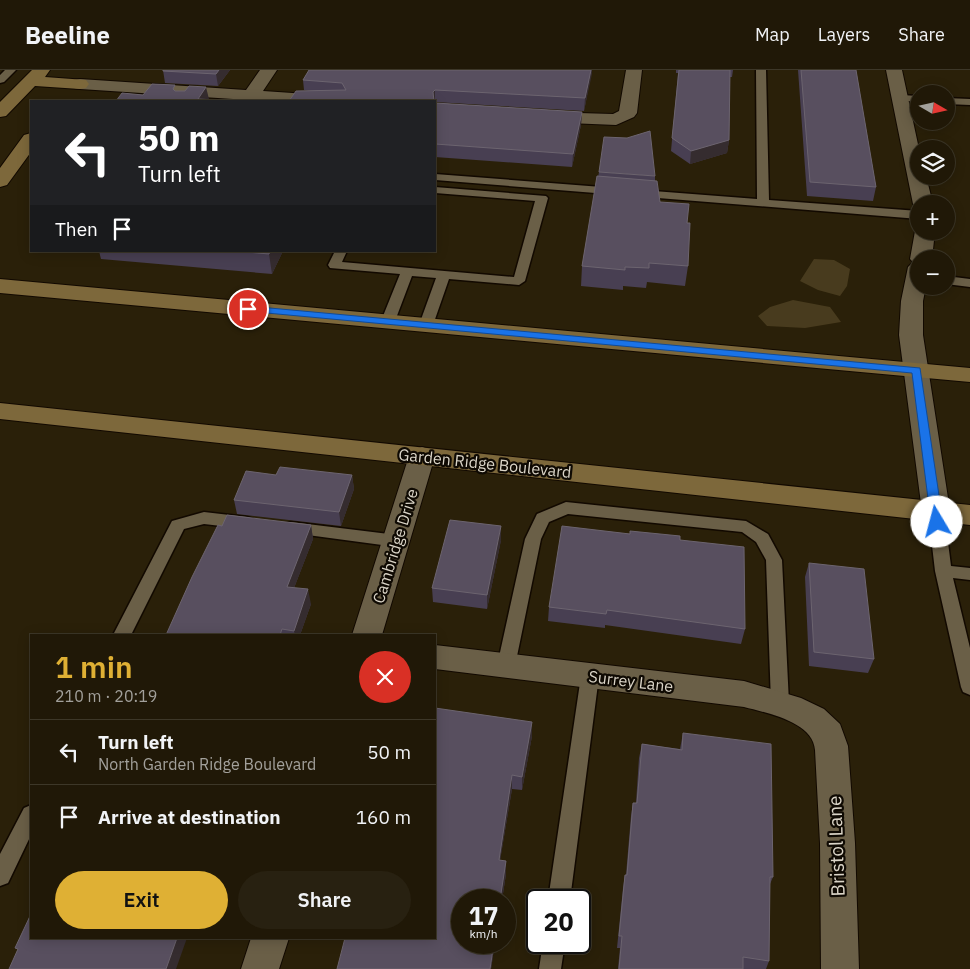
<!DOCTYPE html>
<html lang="en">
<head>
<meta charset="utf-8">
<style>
	body { margin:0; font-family:"IBM Plex Sans",sans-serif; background:#282111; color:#f1f3f6; height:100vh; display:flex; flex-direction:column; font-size:19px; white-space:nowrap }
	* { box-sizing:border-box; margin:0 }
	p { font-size:16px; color:#a2a09b }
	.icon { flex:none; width:28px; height:28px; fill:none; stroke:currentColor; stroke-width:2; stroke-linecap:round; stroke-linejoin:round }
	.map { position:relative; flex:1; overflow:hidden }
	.details { position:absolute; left:30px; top:564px; width:406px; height:305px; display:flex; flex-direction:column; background:#201807; border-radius:0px; box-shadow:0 2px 12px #0003,0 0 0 1px #3d3728 }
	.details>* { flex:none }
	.banner { position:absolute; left:30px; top:30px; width:406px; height:152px; border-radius:0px; box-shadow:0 2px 12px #0003,0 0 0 1px #3d3728; background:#202124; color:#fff; overflow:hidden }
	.needle { width:32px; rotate:99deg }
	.buttons { position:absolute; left:910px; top:15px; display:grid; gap:10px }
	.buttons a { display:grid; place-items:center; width:45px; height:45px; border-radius:50%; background:#201807; box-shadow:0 2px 12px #0003,0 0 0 1px #3d3728; font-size:25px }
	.speed { position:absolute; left:451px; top:819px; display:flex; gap:10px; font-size:25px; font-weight:700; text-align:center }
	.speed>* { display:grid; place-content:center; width:65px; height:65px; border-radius:50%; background:#201807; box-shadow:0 2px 12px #0003,0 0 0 1px #3d3728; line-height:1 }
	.speed small { font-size:12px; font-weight:400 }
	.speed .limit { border:2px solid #111; border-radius:8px; background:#fff; color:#111 }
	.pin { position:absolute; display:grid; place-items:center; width:42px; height:42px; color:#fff; margin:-21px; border:2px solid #fff; border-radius:50%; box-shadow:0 1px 5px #0007 }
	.me { position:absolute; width:55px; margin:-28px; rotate:352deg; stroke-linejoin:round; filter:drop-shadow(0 0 4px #0008) }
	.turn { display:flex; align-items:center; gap:18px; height:105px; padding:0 25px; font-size:22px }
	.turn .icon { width:65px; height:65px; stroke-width:2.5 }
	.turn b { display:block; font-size:35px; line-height:42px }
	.then { display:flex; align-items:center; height:48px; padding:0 25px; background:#0003; gap:10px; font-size:19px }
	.round { display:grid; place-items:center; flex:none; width:52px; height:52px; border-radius:26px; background:#282111 }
	.overview { display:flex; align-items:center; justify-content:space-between; height:85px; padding:0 25px }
	h1 { font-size:30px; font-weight:600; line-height:38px; color:#dfb034 }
	.cta { display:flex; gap:10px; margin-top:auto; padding:10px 25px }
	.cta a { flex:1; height:58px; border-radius:30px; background:#dfb034; color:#111; font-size:20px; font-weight:600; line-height:58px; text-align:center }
	.cta a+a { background:#282111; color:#f1f3f6 }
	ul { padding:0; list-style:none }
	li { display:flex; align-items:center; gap:15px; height:65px; padding:0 25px; border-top:1px solid #3d3728 }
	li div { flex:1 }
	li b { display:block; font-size:19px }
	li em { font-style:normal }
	header { display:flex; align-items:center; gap:30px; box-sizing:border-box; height:70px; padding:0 25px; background:#201807; border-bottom:1px solid #3d3728 }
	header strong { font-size:24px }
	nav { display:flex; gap:28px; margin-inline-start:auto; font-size:18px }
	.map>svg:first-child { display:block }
	.green { fill:#483b1e }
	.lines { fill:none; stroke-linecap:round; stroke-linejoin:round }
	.lane-casing { stroke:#120900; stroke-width:3 }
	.street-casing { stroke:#120900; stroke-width:2 }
	.secondary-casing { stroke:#120900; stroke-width:2 }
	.lane { fill:#6a5f47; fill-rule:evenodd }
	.street { fill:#6a5f47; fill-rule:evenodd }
	.secondary { fill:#7d683b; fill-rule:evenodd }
	.wall { fill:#483f52 }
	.shaded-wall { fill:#352c2f }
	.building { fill:#584f5f; stroke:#6c646f }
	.route { fill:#1a73e8; stroke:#114b97 }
	.labels { text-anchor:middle; stroke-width:4.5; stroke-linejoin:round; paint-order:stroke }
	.street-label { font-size:16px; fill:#dbd5c8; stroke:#0f0a03 }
	.near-street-label { font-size:19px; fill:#dbd5c8; stroke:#0f0a03 }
</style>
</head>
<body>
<header>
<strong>Beeline</strong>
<nav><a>Map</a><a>Layers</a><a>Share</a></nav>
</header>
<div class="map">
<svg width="970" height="899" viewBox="0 0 970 899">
	<rect width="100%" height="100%" fill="#2a2009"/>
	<!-- green -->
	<path class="green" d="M814,189l20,1 16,9 -3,17 -7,10 -22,-6 -18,-9z
		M793,230l37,7 11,15 -36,6 -38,-2 -9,-10 12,-9z"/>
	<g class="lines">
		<!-- lane casing -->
		<g class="lane-casing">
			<path id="lane" d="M5,0h11l-12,12 -4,1v-8z
				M756,0h10l3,130 150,11v8l-484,-39v-6l322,25z
				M900,25l19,1v6l-23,-2 -1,-2z
				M946,28l24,1v6l-24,-1z
				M435,117l111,9 2,2 -23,83 -6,4 -70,-6 -16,46 -7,4 -7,-4 17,-47 -24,-2 -17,45 -2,3h-10l-2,-3 19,-47 -70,-6 -2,-3 7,-14h12l-5,11 172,15 21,-76 -100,-8z
				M946,206l24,3v8l-24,-3z
				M566,432l180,19 22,13 14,26 7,143 -2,5 -7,3 -7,-3 -2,-5 -5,-143 -10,-18 -14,-10 -174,-18 -19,8 -8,17 -26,127 -3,5 -6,2 -6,-2 -3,-5 28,-127 12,-25z
				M936,435l6,2 2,4 7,55 19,2v12l-17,-2 17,70v47l-7,-3 -2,-5 -26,-116 -7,-60 2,-4z
				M204,442l43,5 6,2 2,4 -2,4 -6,2 -43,-5 -20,5 -53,106h-18l59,-114z
				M291,452l106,13 6,2 2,4 -2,4 -6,2 -112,-15 -2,-4 2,-4z
				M590,599l7,2 2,5 -29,224h-22l33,-224 2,-5z
				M31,735v30l-23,48 -8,3v-32l24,-46z
				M543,872h22l-4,27h-22z"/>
		</g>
		<!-- street casing -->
		<g class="street-casing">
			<path id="street" d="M260,0h17l-14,21 74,5 6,1 3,4h-84l-182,-12 -6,-1 -3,-4 3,-4 6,-1 166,11z
				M626,0h16l-5,43 -3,4 -18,8 -72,-3 -6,-1 -3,-4 3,-4 6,-1 69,2 6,-3z
				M886,0h16l17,79v27h7l7,28h-14v5l-6,-5z
				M919,156v5h16l-3,28h-13v27h7l-3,15v34l27,176 -4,7 -10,3 -10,-3 -4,-7 -23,-176 2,-34 7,-34 5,-5 -3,-3 5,-28z
				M422,377l9,3 4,6 -53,179h-30l57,-179 4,-6z
				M435,575l309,36 57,17 23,11 16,15 8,22 7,97 4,126h-38l-1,-126 -5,-93c-2,-28 -48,-37 -71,-43l-309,-38z
				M251,868h38l-10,31h-38z"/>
		</g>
		<!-- secondary casing -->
		<g class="secondary-casing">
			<path id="secondary" d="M32,0h18l-5,7 41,3 3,4 -3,4 -6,1 -45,-3 -29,30 -6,1v-15z
				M31,63v19l-24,33 -7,2v-19l24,-33z
				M0,209l970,89v14l-970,-89z
				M0,333l970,102v20l-970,-106z"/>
		</g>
		<!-- lane -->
		<use href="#lane" class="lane"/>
		<!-- street -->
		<use href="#street" class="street"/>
		<!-- secondary -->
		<use href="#secondary" class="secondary"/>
	</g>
	<!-- wall -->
	<path class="wall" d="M163,0h67l-12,16 -53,-3z
		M309,0h283l-8,41 -149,-9 -131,-12 -1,-10z
		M676,0h57l-1,7h-2l-1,63 -2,13 -37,11 -19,-13 7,-78h-2z
		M798,0h58l20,117 -3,14 -66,-5z
		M435,33l147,9 -1,13 -9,42 -137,-10z
		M599,102l56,4v5l5,21 27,21 1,43 -3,20 -38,-4 -1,6 -23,-2v4l-42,-4 1,-20z
		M99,181h184l-11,23 -171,-15z
		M276,405h76l2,14 -13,37 -104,-12 -3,-14z
		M311,455l2,14 -19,49 17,16 -11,31h-134z
		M501,470l-14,69 -54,-7 -1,-14z
		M680,470l65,89 -4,15 -136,-19v3l-57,-7 1,-14z
		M809,493l65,96 -6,14 -59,-7 -4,-89z
		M532,652v14l-10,54 -10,-1 -12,71 6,1v13l-4,26h-40v42h33l-4,27 -56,-31z
		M683,663l90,144 -3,7 -1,77 -3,8h-148l2,-21h-3l6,-60 2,-13h1l5,-59 2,-13h3l3,-45 3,-14 38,5z"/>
	<!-- shaded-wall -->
	<path class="shaded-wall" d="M219,0h11l-12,16 -2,-12z
		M591,0h1v4l-8,37 1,-13z
		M206,17l3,12h-11z
		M435,20v12v-1h-2v-9z
		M582,42l-1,13 -9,42 1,-13z
		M729,70l-2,13 -37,11 1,-13z
		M270,181h13l-11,23 -3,-20z
		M352,405l2,14 -13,37 -2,-14z
		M311,455l2,14 -24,62 -2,-14z
		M501,456v14l-14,69v-14z
		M308,519l3,15 -11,31h-5l-1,-4z
		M532,652v14l-10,54v-13z
		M512,705v14l-14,84 1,-13z
		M506,791v13l-4,26h-2z
		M177,868h10l-11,31h-10z
		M494,872h1l-4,27h-1z"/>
	<!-- building -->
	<path class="building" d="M163,0h56l-3,4 -53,-3z
		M309,0h282l-6,28 -150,-8 -2,2 1,9h-145l7,-10 50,-1 -4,-7 -39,-3z
		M679,0h51l-1,70 -38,11 -19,-13z
		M801,0h55l20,117 -66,-5z
		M152,14l23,1 -2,4 2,2h10l4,-5 17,1 -8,12 34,2h-116l6,-8 21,2z
		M435,33l147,9 -9,42 -138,-10z
		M650,61l5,45 -56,-4 5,-35 23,1z
		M597,106l60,5 3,21 29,2 -2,19h3l-2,43 -39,-3v5l-24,-1v3l-43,-4z
		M235,181h35l-1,3z
		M280,397l72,8 -13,37 -105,-12 12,-29 30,4z
		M227,445l84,10 -24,62 21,2 -14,42 -12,-2 -2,6h-114l26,-58 26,-52 4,1z
		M450,450l51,6 -14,69 -55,-7z
		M562,456l68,8v-3l50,5v4l64,7 1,82 -138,-19 -1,4 -57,-7z
		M809,493l55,6 10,90 -60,-7z
		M435,638l97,14 -10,55 -10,-2 -13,85 7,1 -6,39h-38v42h32l-4,27h-153l8,-31h90z
		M683,663l88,11 2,133h-3l-1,84 -26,-4v12h-124l3,-33h-3l6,-61h2l6,-72h4l5,-59 40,6z
		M31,844v24h146l-11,31h-157l9,-20 -3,-1z"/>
	<!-- route -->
	<path class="route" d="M248,236l672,62 23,154 -6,4 -6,-4 -19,-149 -667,-62 -1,-2z"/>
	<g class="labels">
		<!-- street labels -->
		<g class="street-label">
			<text transform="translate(485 393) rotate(6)" y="6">Garden Ridge Boulevard</text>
			<text transform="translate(395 476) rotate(-73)" y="6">Cambridge Drive</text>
			<text transform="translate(631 611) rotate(7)" y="6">Surrey Lane</text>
		</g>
		<!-- near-street labels -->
		<g class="near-street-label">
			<text transform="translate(836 776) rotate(-92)" y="7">Bristol Lane</text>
		</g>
	</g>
</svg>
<div class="buttons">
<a><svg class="needle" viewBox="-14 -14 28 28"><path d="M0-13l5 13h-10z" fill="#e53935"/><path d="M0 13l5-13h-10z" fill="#a2a09b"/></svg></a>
<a><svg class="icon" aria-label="layers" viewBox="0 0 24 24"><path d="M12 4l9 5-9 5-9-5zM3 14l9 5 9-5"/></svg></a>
<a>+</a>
<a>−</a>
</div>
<div class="speed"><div>17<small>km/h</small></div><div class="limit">20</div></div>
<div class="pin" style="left:248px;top:239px;background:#d93025"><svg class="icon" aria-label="arrive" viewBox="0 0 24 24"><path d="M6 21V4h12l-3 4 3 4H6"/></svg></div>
<svg class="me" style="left:937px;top:452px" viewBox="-20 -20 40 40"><circle r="19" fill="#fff"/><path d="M0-13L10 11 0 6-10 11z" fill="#1a73e8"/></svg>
<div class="banner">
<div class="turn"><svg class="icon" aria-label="left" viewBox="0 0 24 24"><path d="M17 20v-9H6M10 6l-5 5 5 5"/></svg><div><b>50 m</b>Turn left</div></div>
<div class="then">Then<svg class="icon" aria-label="arrive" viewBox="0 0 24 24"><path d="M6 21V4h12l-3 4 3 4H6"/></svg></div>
</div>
<section class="details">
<div class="overview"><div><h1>1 min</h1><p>210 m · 20:19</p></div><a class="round" style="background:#d93025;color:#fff"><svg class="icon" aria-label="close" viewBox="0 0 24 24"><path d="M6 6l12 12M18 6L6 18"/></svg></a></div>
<ul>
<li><svg class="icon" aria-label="left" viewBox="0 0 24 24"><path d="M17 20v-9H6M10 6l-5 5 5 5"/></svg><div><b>Turn left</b><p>North Garden Ridge Boulevard</p></div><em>50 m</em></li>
<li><svg class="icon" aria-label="arrive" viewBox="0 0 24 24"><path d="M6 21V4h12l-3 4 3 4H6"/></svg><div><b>Arrive at destination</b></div><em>160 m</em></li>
</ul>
<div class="cta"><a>Exit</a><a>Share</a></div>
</section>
</div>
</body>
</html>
